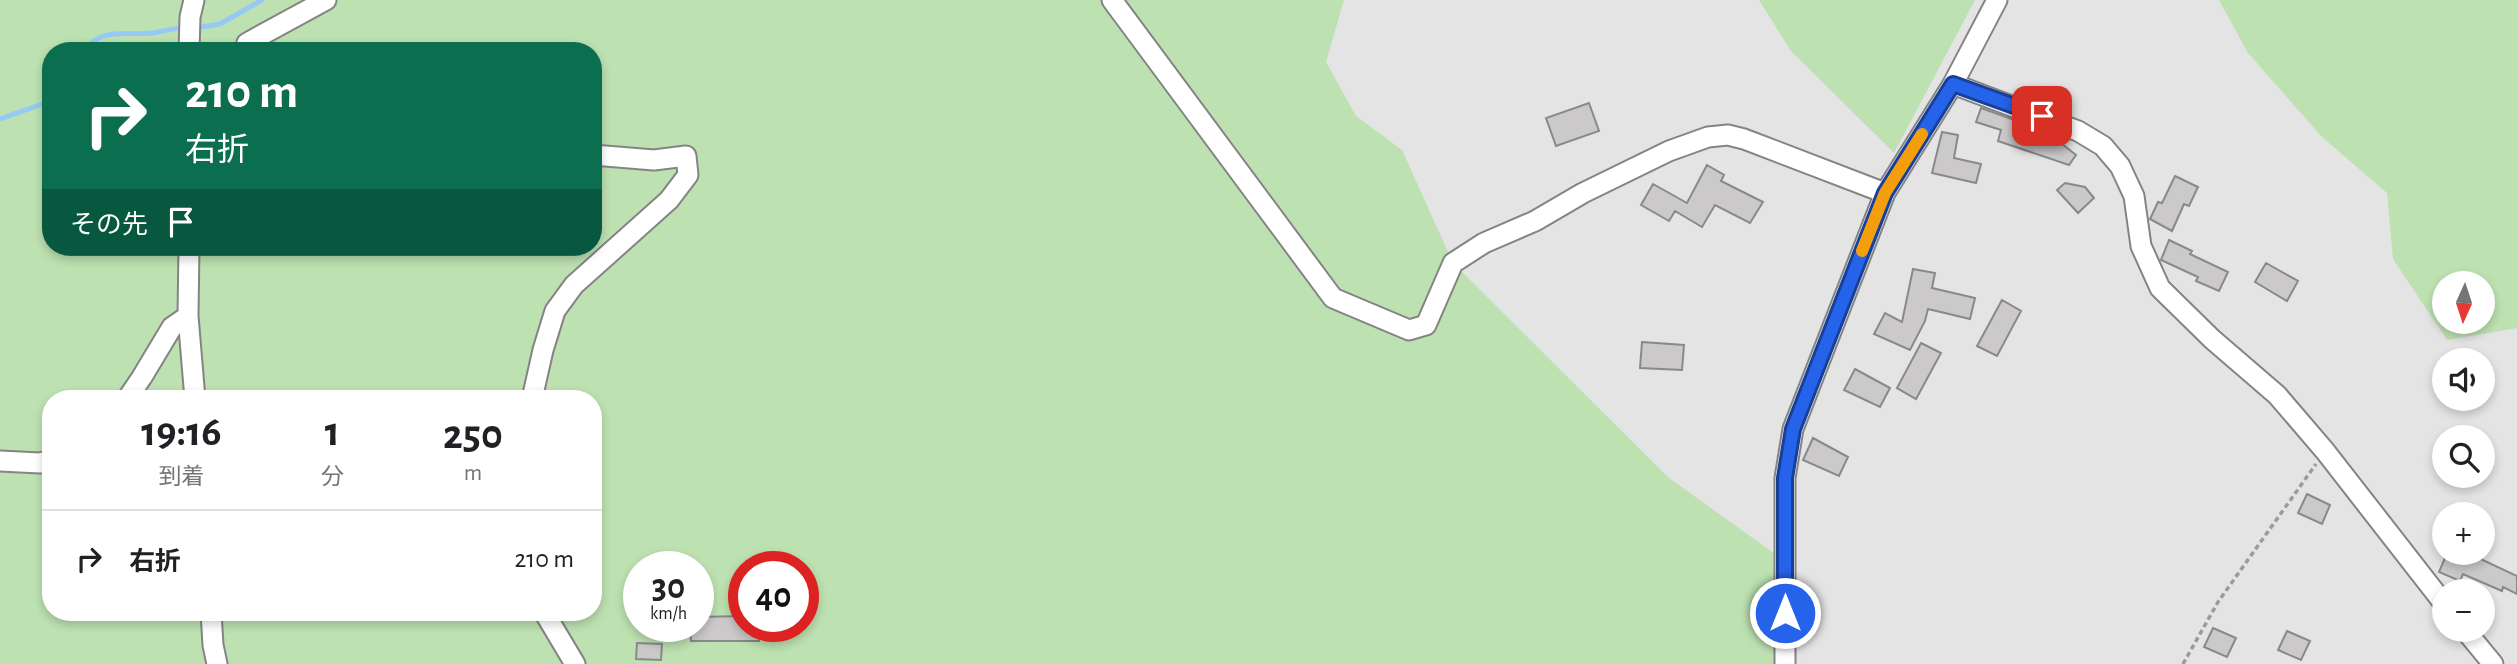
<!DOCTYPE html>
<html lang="ja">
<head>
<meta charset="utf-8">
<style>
	body { margin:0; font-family:"Alegreya Sans","Noto Sans JP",sans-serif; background:#f2f2f2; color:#202124; height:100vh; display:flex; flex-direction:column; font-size:26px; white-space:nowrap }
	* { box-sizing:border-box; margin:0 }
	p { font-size:23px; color:#757577 }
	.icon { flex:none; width:38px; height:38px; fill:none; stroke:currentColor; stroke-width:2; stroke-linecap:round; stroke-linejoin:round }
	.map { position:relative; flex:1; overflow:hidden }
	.sheet { position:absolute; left:42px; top:390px; width:560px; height:231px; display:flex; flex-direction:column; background:#fff; border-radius:28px; box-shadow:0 4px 10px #0003 }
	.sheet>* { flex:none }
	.hud { position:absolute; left:42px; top:42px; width:560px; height:214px; border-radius:28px; box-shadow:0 4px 10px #0003; background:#0b6e4f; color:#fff; overflow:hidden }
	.needle { width:46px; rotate:183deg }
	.controls { position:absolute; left:2432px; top:271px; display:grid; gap:14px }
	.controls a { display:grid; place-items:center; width:63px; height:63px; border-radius:50%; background:#fff; box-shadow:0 4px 10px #0003; font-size:35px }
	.speed { position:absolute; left:623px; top:551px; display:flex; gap:14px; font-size:35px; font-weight:700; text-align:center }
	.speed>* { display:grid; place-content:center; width:91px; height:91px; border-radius:50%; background:#fff; box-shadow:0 4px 10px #0003; line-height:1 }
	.speed small { font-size:18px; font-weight:400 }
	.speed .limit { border:10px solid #d22; background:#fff; color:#111 }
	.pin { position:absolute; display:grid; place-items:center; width:60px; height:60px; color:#fff; margin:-30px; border-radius:14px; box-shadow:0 4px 10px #0006 }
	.me { position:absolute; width:77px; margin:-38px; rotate:0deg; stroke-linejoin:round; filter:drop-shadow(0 0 5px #0008) }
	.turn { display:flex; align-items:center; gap:24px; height:147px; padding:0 28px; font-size:32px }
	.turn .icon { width:91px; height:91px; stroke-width:2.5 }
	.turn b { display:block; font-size:49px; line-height:60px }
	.then { display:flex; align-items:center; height:66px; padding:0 28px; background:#0003; gap:14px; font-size:26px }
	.eta { display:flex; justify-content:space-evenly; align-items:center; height:119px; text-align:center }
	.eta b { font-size:42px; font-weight:700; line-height:49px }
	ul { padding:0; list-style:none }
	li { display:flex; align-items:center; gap:21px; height:98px; padding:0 28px; border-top:2px solid #e0e0e0 }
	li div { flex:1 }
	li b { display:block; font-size:26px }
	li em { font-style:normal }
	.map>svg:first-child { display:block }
	.green { fill:#bde1b1; fill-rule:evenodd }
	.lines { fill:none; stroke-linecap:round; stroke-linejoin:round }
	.stream { stroke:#96c9f4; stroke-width:5 }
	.building { fill:#cbc9ca; stroke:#8a898a; stroke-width:2 }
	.minor-casing { stroke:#848485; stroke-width:23 }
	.path { stroke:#9b9b9c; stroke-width:3.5; stroke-dasharray:5 3.5; stroke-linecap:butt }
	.minor { stroke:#fff; stroke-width:19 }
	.route-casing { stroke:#184099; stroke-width:18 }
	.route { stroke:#2563eb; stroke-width:12 }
	.slow { stroke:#f59e0b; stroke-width:12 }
</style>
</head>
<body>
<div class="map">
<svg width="2517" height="664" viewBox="0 0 2517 664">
	<rect width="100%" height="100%" fill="#e4e4e5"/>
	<!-- green -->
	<path class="green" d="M0,0h1344l-18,62 30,54 46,34 51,113 216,215 116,83 4,103h-1789zM51,51h542v196h-542zM51,399h542v213h-542zM639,567h59v59h-59zM744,567h59v59h-59z
		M1759,0h216l-81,153 -103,-102z
		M2219,0h298v328l-70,12 -54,-81 -6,-66 -65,-56 -74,-84zM2445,284h38v38h-38z"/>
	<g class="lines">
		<!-- stream -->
		<path class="stream" d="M195,28l25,-4 42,-24
			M84,51c18,-27 48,-13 74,-19 10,-2 17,-4 27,-4
			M0,119l51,-18"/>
	</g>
	<!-- building -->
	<path class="building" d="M1589,103l10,28 -43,15 -10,-28z
		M1981,108l50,18 26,14 19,15 -7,10 -71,-24 3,-11 -25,-8z
		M1942,132l16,3 -4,23 27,6 -5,19 -44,-10z
		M1707,165l17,10 -3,6 42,21 -13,21 -35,-18 -13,22 -27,-16 -6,10 -28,-16 12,-21 34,19z
		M2175,176l23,11 -9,19 -5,-2 -12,27 -22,-12 8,-17 4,1z
		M2065,183l20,4 9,11 -16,15 -21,-23z
		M2169,240l23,11 -2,3 38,18 -9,19 -23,-10 2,-4 -37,-17z
		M2266,263l32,18 -11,20 -32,-19z
		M1913,269l22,4 -3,15 43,10 -5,21 -42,-10 -3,12 -15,29 -36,-16 11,-21 17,9z
		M2002,300l19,11 -24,45 -20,-10z
		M1642,342l42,3 -2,25 -42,-2z
		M1921,343l20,10 -25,46 -19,-11z
		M1855,369l35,19 -10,19 -36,-17z
		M1813,438l35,19 -9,19 -36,-16z
		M2307,494l23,11 -8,19 -24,-11z
		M2447,553h21l49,23v18l-14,-7 -1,4 -39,-17 -3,7 -21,-9z
		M744,616v10h15v15h-68l-1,-15h8v-9z
		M2213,628l23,10 -9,19 -23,-10z
		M2287,631l23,10 -9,19 -23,-10z
		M637,643l25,1 -1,16 -25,-1z"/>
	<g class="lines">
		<!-- minor casing -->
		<g class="minor-casing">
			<path id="minor" d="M1112,0l221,298 76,32 17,-5 27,-62 31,-20 51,-22 48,-28 86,-42 39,-14 20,-2 16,4 141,54
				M189,51l1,-34 4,-17
				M244,51l3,-8 79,-43
				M1953,84l125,47 25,15 17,20 14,30 7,50 19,42 52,51 65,56 48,56 120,154
				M189,247l-1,69 7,83
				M127,399l15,-22 30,-50 16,-11
				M532,399l11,-49 12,-39 19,-26 95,-85 19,-25 -2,-19 -32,4 -61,-5
				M0,461l40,2 11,-3
				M211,612l2,33 4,19
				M544,612l31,52
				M2465,630l28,34
				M1785,664v-186l8,-49 92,-236 68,-109 44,-84"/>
		</g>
		<!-- path -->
		<path class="path" d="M2183,664l35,-62 98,-138"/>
		<!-- minor -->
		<use href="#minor" class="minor"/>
	</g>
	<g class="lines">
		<!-- route casing -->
		<g class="route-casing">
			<path id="route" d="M1785,613v-135l8,-49 92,-236 68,-109 89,32"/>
		</g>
		<!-- route -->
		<use href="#route" class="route"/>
		<!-- slow -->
		<path class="slow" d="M1862,251l23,-58 37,-59"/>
	</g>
</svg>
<div class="controls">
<a><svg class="needle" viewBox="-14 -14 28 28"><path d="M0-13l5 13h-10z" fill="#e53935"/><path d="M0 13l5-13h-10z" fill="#757577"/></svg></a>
<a><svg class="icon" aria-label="sound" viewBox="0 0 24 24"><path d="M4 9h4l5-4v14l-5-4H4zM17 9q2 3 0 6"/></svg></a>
<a><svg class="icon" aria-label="search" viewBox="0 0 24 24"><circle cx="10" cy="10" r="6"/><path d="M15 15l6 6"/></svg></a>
<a>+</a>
<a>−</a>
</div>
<div class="speed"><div>30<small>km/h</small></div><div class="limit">40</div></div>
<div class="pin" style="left:2042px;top:116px;background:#d93025"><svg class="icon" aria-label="arrive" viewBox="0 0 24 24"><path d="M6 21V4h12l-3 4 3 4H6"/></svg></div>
<svg class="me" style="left:1785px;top:613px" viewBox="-20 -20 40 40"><circle r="17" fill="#2563eb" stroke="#fff" stroke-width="3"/><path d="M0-11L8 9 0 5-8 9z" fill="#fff"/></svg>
<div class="hud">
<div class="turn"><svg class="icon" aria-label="right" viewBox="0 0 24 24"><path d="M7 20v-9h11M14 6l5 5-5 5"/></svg><div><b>210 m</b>右折</div></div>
<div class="then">その先<svg class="icon" aria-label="arrive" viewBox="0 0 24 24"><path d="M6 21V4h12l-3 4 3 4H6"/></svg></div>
</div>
<section class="sheet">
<div class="eta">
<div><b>19:16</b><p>到着</p></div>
<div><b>1</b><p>分</p></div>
<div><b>250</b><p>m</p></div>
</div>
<ul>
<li><svg class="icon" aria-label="right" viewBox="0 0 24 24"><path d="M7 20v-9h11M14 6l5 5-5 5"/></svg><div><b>右折</b></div><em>210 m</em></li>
</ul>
</section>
</div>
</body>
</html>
